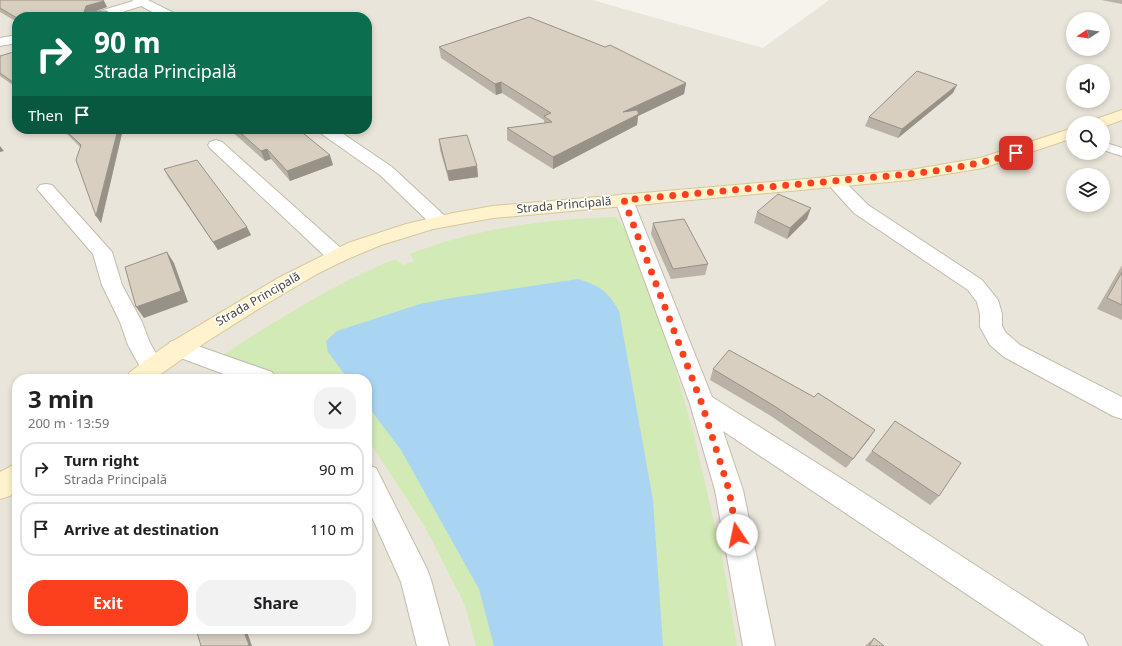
<!DOCTYPE html>
<html lang="en">
<head>
<meta charset="utf-8">
<style>
	body { margin:0; font-family:"Noto Sans",sans-serif; background:#f2f2f2; color:#202124; height:100vh; display:flex; flex-direction:column; font-size:15px; white-space:nowrap }
	* { box-sizing:border-box; margin:0 }
	p { font-size:13px; color:#757577 }
	.icon { flex:none; width:22px; height:22px; fill:none; stroke:currentColor; stroke-width:2; stroke-linecap:round; stroke-linejoin:round }
	.map { position:relative; flex:1; overflow:hidden }
	.panel { position:absolute; left:12px; top:374px; width:360px; height:260px; display:flex; flex-direction:column; background:#fff; border-radius:16px; box-shadow:0 2px 6px #0003 }
	.panel>* { flex:none }
	.banner { position:absolute; left:12px; top:12px; width:360px; height:122px; border-radius:16px; box-shadow:0 2px 6px #0003; background:#0b6e4f; color:#fff; overflow:hidden }
	.needle { width:26px; rotate:258deg }
	.controls { position:absolute; left:1066px; top:12px; display:grid; gap:8px }
	.controls a { display:grid; place-items:center; width:44px; height:44px; border-radius:50%; background:#fff; box-shadow:0 2px 6px #0003; font-size:20px }
	.pin { position:absolute; display:grid; place-items:center; width:34px; height:34px; color:#fff; margin:-17px; border-radius:8px; box-shadow:0 2px 6px #0006 }
	.me { position:absolute; width:44px; margin:-22px; rotate:349deg; stroke-linejoin:round; filter:drop-shadow(0 0 3px #0008) }
	.turn { display:flex; align-items:center; gap:14px; height:84px; padding:0 16px; font-size:18px }
	.turn .icon { width:52px; height:52px; stroke-width:2.5 }
	.turn b { display:block; font-size:28px; line-height:34px }
	.then { display:flex; align-items:center; height:38px; padding:0 16px; background:#0003; gap:8px; font-size:15px }
	.round { display:grid; place-items:center; flex:none; width:42px; height:42px; border-radius:16px; background:#f2f2f2 }
	.summary { display:flex; align-items:center; justify-content:space-between; height:68px; padding:0 16px }
	h1 { font-size:24px; font-weight:700; line-height:30px }
	.action { display:flex; gap:8px; margin-top:auto; padding:8px 16px }
	.action a { flex:1; height:46px; border-radius:16px; background:#fc3f1d; color:#fff; font-size:16px; font-weight:700; line-height:46px; text-align:center }
	.action a+a { background:#f2f2f2; color:#202124 }
	ul { padding:0; list-style:none }
	li { display:flex; align-items:center; gap:12px; height:54px; margin:0 8px 6px; padding:0 8px; border:2px solid #e0e0e0; border-radius:16px }
	li div { flex:1 }
	li b { display:block; font-size:15px }
	li em { font-style:normal }
	.map>svg:first-child { display:block }
	.residential { fill:#eae5da; fill-rule:evenodd }
	.green { fill:#d2eab5 }
	.water { fill:#a9d4f2 }
	.lines { fill:none; stroke-linecap:round; stroke-linejoin:round }
	.service-casing { stroke:#c2bbae; stroke-width:2 }
	.minor-casing { stroke:#c2bbae; stroke-width:2 }
	.secondary-casing { stroke:#d6c79b; stroke-width:2 }
	.service { fill:#fff; fill-rule:evenodd }
	.minor { fill:#fff; fill-rule:evenodd }
	.secondary { fill:#fff3cd; fill-rule:evenodd }
	.wall { fill:#bab2a6 }
	.shaded-wall { fill:#979187 }
	.building { fill:#d8cfc1; stroke:#979187 }
	.route { stroke:#fc3f1d; stroke-width:7; stroke-dasharray:0 12.6 }
	.labels { text-anchor:middle; stroke-width:3; stroke-linejoin:round; paint-order:stroke }
	.street-label { font-size:12px; fill:#4b4439; stroke:#fff }
</style>
</head>
<body>
<div class="map">
<svg width="1122" height="646" viewBox="0 0 1122 646">
	<rect width="100%" height="100%" fill="#f6f3ec"/>
	<!-- residential -->
	<path class="residential" d="M0,0h592l171,48 66,-48h293v646h-1122zM17,17h350v112h-350zM1073,19h30v30h-30zM1073,71h30v30h-30zM1073,123h30v30h-30zM1073,175h30v30h-30zM17,379h350v250h-350z"/>
	<!-- green -->
	<path class="green" d="M616,217l15,21 44,130 19,67 28,122 15,89h-261l-11,-41 -40,-78 -52,-80 -6,-6v-62h-87l-58,-20 2,-5c55,-35 110,-70 171,-95l8,6 11,-4 -4,-7c66,-26 136,-35 206,-37z"/>
	<!-- water -->
	<path class="water" d="M578,279c22,7 30,12 41,32l34,189 10,146h-169l-15,-57 -78,-139 -34,-45v-26h-19l-20,-27 -2,-11 11,-10 83,-27 31,-6z"/>
	<g class="lines">
		<!-- service casing -->
		<g class="service-casing">
			<path id="service" d="M1103,142l19,6v8l-19,-6z"/>
		</g>
		<!-- minor casing -->
		<g class="minor-casing">
			<path id="minor" d="M132,0h16l28,14 2,3h-16l-21,-11 -34,11h-19l2,-3 43,-13z
				M17,35v8l-17,3v-8z
				M317,129h19l56,38 54,50 2,4 -2,4 -7,2 -7,-2 -52,-50 -61,-43z
				M216,140l6,2 122,109 3,5 -3,5 -7,2 -7,-2 -120,-113 -2,-3 2,-3z
				M834,176l6,1 28,28 114,75 16,20 4,14v12l4,7 14,12 102,52v22l-9,-3 -109,-59 -14,-12 -10,-18v-13l-3,-12 -9,-12 -114,-77 -29,-32 3,-4z
				M46,184l6,1 60,67 10,33 20,37 8,21 14,24 -4,7 -8,2 -8,-2 -16,-29 -8,-23 -18,-37 -9,-31 -56,-65 3,-4z
				M624,194l6,2 3,4 79,197 135,85 236,153 5,11h-44l-321,-215 20,59 32,156h-32l-28,-156 -25,-86 -75,-204 3,-4z
				M178,339l94,33 4,7h-39l-67,-25 -3,-6 3,-6z
				M367,465l9,3 51,101 4,11 18,66h-32l-16,-64 -34,-76z"/>
		</g>
		<!-- secondary casing -->
		<g class="secondary-casing">
			<path id="secondary" d="M1122,110v10l-19,7v-4h-12l2,-3z
				M1073,128v10l-90,30 -73,12 -417,38 -60,11 -52,16 -38,16 -26,13 -49,29 -62,39 -52,37h-28l4,-7 35,-26 113,-68 70,-35 58,-19 47,-11 40,-7 417,-36 70,-12z
				M17,463v27l-7,6 -10,3v-27z"/>
		</g>
		<!-- service -->
		<use href="#service" class="service"/>
		<!-- minor -->
		<use href="#minor" class="minor"/>
		<!-- secondary -->
		<use href="#secondary" class="secondary"/>
	</g>
	<!-- wall -->
	<path class="wall" d="M0,0l104,1 3,6 -15,5 -75,5v5l-17,-10z
		M1101,0h21v4z
		M439,47l247,36 -2,11 -46,22 -1,9 -84,44 -46,-29v-12l37,-5v-3l-42,-27 -6,2 -55,-37z
		M17,51v37l-17,-12v-20z
		M953,93l-55,45 -33,-12 4,-9z
		M62,129h61l-22,94 -5,-7 -16,-69z
		M229,129h69l35,36 -43,16 -19,-22 -6,2z
		M439,139l38,27 1,11 -29,4 -9,-31z
		M164,169l87,66 -33,15 -50,-73z
		M757,212l50,7 -20,20 -33,-16z
		M653,223l55,41 -3,11 -34,4 -20,-45z
		M1122,265v55l-25,-11z
		M713,369l101,28 55,42 -23,29 -75,-52 -61,-36z
		M872,451l67,45 -9,9 -65,-45z
		M874,638l10,8h-19z"/>
	<!-- shaded-wall -->
	<path class="shaded-wall" d="M104,1l3,6 -17,6 -6,-1 2,-6z
		M501,82l1,11 -6,2 -1,-11z
		M686,83l-2,11 -46,22 -1,9 -84,44v-12l70,-45z
		M957,85l-4,8 -55,45 4,-9z
		M118,129h5l-22,94 -5,-7z
		M0,146l4,5 -4,1z
		M267,149l4,10 -6,2 -4,-10z
		M330,155l3,10 -43,16 -3,-10z
		M477,166l1,11 -29,4 -2,-10z
		M811,208l-4,11 -20,20 3,-11z
		M247,227l4,8 -33,15 -5,-8z
		M167,252l7,11 14,39 -44,16 -8,-11z
		M875,430l-6,9 -23,29 7,-9z
		M243,629h3l6,17h-5z"/>
	<!-- building -->
	<path class="building" d="M0,0h102l2,1 -18,5 -2,6 22,-1 10,6h-99v1l-17,-10z
		M529,17l76,30 5,-2 76,38 -63,29 14,-2 2,4 -86,43 -46,-29 45,-6 -8,-6 7,-3 -50,-31 -6,2 -56,-37z
		M17,51v34l-17,-12v-17z
		M917,71l40,14 -55,44 -33,-12z
		M64,129h54l-22,87 -20,-56 5,-15z
		M236,129h62l32,26 -43,16 -20,-22 -6,2z
		M467,135l10,31 -30,5 -8,-32z
		M197,160l50,67 -34,15 -49,-73z
		M778,194l33,14 -21,20 -33,-16z
		M684,219l24,45 -35,5 -20,-46z
		M167,252l14,39 -45,16 -11,-40z
		M1122,272v33l-15,-7z
		M729,350l85,47 4,-4 57,37 -22,29 -77,-52 -63,-38z
		M895,421l66,42 -22,33 -67,-45z
		M196,629h47l6,16 -2,1h-46z
		M874,638l10,8h-15z"/>
	<g class="lines">
		<!-- route -->
		<path class="route" d="M737,535l-8,-45 -27,-86 -78,-204 286,-26c36,-4 70,-10 106,-21"/>
	</g>
	<g class="labels">
		<!-- street labels -->
		<g class="street-label">
			<text transform="translate(564 205) rotate(-5)" y="4">Strada Principală</text>
			<text transform="translate(258 299) rotate(-30)" y="4">Strada Principală</text>
		</g>
	</g>
</svg>
<div class="controls">
<a><svg class="needle" viewBox="-14 -14 28 28"><path d="M0-13l5 13h-10z" fill="#e53935"/><path d="M0 13l5-13h-10z" fill="#757577"/></svg></a>
<a><svg class="icon" aria-label="sound" viewBox="0 0 24 24"><path d="M4 9h4l5-4v14l-5-4H4zM17 9q2 3 0 6"/></svg></a>
<a><svg class="icon" aria-label="search" viewBox="0 0 24 24"><circle cx="10" cy="10" r="6"/><path d="M15 15l6 6"/></svg></a>
<a><svg class="icon" aria-label="layers" viewBox="0 0 24 24"><path d="M12 4l9 5-9 5-9-5zM3 14l9 5 9-5"/></svg></a>
</div>
<div class="pin" style="left:1016px;top:153px;background:#d93025"><svg class="icon" aria-label="arrive" viewBox="0 0 24 24"><path d="M6 21V4h12l-3 4 3 4H6"/></svg></div>
<svg class="me" style="left:737px;top:535px" viewBox="-20 -20 40 40"><circle r="19" fill="#fff"/><path d="M0-13L10 11 0 6-10 11z" fill="#fc3f1d"/></svg>
<div class="banner">
<div class="turn"><svg class="icon" aria-label="right" viewBox="0 0 24 24"><path d="M7 20v-9h11M14 6l5 5-5 5"/></svg><div><b>90 m</b>Strada Principală</div></div>
<div class="then">Then<svg class="icon" aria-label="arrive" viewBox="0 0 24 24"><path d="M6 21V4h12l-3 4 3 4H6"/></svg></div>
</div>
<section class="panel">
<div class="summary"><div><h1>3 min</h1><p>200 m · 13:59</p></div><a class="round"><svg class="icon" aria-label="close" viewBox="0 0 24 24"><path d="M6 6l12 12M18 6L6 18"/></svg></a></div>
<ul>
<li><svg class="icon" aria-label="right" viewBox="0 0 24 24"><path d="M7 20v-9h11M14 6l5 5-5 5"/></svg><div><b>Turn right</b><p>Strada Principală</p></div><em>90 m</em></li>
<li><svg class="icon" aria-label="arrive" viewBox="0 0 24 24"><path d="M6 21V4h12l-3 4 3 4H6"/></svg><div><b>Arrive at destination</b></div><em>110 m</em></li>
</ul>
<div class="action"><a>Exit</a><a>Share</a></div>
</section>
</div>
</body>
</html>
